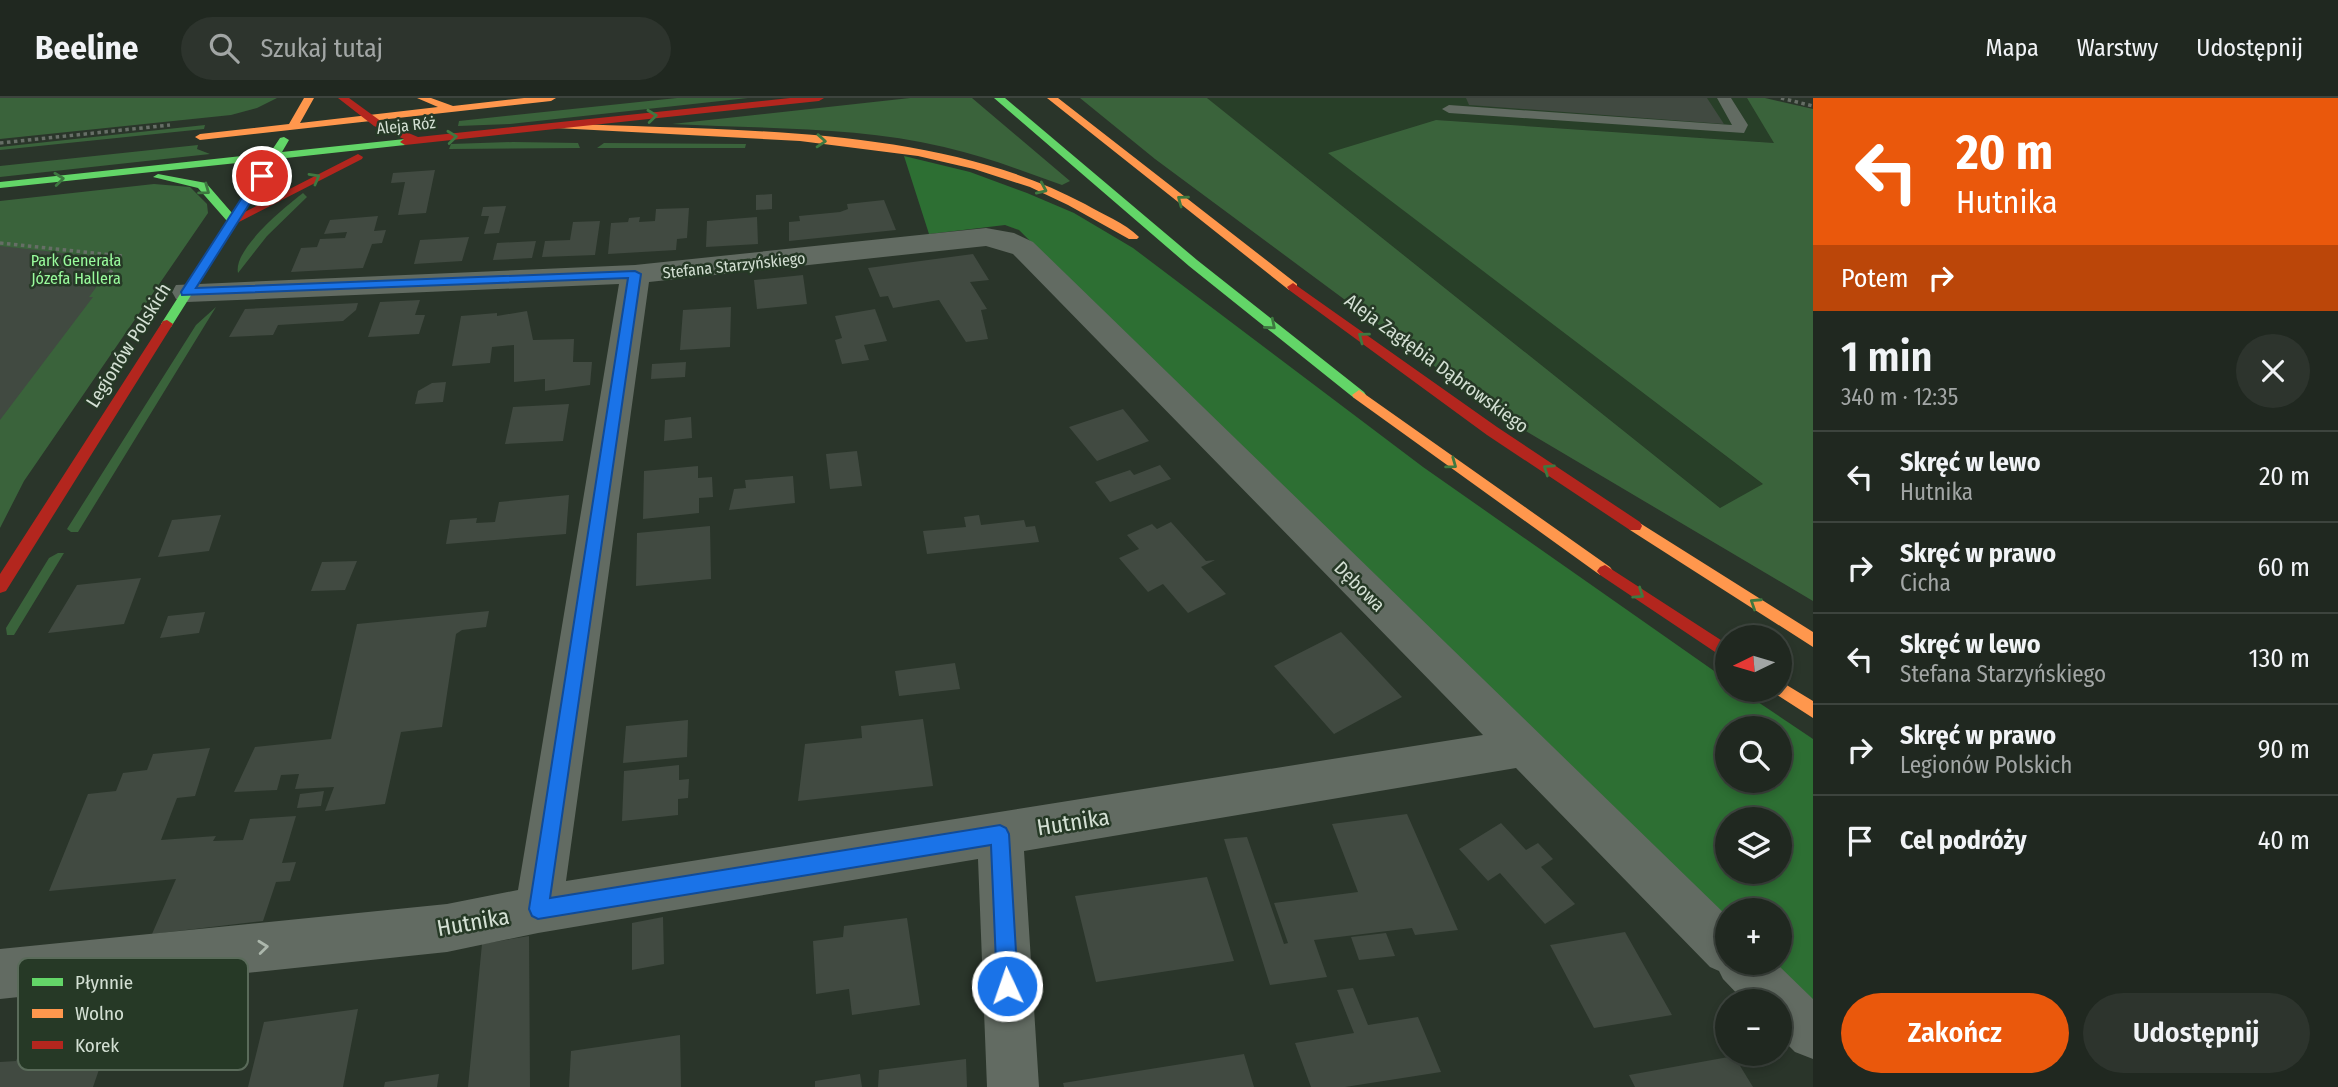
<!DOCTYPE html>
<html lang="pl">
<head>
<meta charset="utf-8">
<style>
	body { margin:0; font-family:"Fira Sans Condensed",sans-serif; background:#2d342d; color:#f1f3f6; height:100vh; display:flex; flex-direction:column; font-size:26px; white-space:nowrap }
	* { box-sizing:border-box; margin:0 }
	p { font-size:23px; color:#a2a6a5 }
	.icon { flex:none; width:38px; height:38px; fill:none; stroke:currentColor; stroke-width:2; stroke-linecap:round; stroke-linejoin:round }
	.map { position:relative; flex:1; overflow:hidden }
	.panel { display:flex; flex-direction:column; background:#202820; width:525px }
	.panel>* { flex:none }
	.guide { background:#ea580c; color:#fff; overflow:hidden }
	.needle { width:46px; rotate:265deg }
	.tools { position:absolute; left:1715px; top:527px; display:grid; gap:14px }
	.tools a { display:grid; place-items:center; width:77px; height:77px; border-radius:50%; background:#202820; box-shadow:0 4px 10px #0003,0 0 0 2px #3d443e; font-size:35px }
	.pin { position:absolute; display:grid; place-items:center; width:60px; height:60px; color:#fff; margin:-30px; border:4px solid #fff; border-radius:50%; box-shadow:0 2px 7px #0007 }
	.me { position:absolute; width:77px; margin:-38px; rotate:357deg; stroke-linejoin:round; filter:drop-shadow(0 0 5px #0008) }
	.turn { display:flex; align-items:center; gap:24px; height:147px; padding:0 28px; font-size:32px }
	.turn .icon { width:91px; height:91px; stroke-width:2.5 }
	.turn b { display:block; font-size:49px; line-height:60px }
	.then { display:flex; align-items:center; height:66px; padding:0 28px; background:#0003; gap:14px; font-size:26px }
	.round { display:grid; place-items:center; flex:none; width:74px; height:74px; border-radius:37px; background:#2d342d }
	.headline { display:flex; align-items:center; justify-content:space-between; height:119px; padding:0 28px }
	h1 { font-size:42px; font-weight:600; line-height:52px }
	.button { display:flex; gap:14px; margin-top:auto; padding:14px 28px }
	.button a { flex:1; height:80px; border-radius:42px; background:#ea580c; color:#fff; font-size:28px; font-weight:600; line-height:80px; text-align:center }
	.button a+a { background:#2d342d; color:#f1f3f6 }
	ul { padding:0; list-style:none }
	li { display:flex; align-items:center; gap:21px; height:91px; padding:0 28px; border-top:2px solid #3d443e }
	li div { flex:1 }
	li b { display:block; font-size:26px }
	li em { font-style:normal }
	header { display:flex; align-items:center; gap:42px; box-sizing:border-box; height:98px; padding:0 35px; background:#202820; border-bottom:2px solid #3d443e }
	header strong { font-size:33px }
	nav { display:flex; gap:38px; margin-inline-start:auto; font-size:24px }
	.search { width:490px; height:63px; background:#2d342d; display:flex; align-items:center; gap:18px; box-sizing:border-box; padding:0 24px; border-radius:38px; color:#a2a6a5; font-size:26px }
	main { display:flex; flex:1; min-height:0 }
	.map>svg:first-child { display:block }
	.built { fill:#283f28 }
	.green { fill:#3a633b }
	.forest { fill:#2d6f33; fill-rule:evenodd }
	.building { fill:#414a41 }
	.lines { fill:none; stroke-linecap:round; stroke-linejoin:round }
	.path { stroke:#666e66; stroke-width:3.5; stroke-dasharray:3.5 3.5; stroke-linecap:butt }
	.lane { fill:#626b62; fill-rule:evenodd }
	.street { fill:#626b62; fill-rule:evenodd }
	.fast { fill:#63d668; fill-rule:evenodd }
	.slow { fill:#ff974d; fill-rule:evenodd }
	.jam { fill:#b3261e; fill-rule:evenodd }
	.oneway { stroke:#3e7840 }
	.oneway2 { stroke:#acb7ac }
	.route { fill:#1a73e8; stroke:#114b97; stroke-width:2 }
	.labels { text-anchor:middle; stroke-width:5; stroke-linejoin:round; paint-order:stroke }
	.far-street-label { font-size:16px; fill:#d4e0d4; stroke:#263926 }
	.far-park-label { font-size:16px; fill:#9afb9d; stroke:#263926 }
	.street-label { font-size:19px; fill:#d4e0d4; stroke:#263926 }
	.near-street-label { font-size:23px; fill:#d4e0d4; stroke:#263926 }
	.key { fill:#263926; stroke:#5a6b5a; stroke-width:2 }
	.key-label { font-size:19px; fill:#d4e0d4 }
</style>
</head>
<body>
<header>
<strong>Beeline</strong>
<div class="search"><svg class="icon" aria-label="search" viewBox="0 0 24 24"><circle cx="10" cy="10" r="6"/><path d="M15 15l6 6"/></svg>Szukaj tutaj</div>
<nav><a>Mapa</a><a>Warstwy</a><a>Udostępnij</a></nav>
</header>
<main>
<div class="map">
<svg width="1813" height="989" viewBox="0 0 1813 989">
	<rect width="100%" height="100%" fill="#2a352a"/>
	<!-- built -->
	<path class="built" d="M1207,0h540l28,45 -339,-23 -107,33 435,332 -44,23z"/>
	<!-- green -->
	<path class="green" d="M0,0h277l-20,10 -26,7 -231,24z
		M677,0h71l-238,26 -52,2 1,-5z
		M910,0h62l98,83 -8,4c-39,-14 -78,-29 -118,-38 -88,-21 -182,-18 -272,-23z
		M1080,0h127l513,410 43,-24 -435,-331 108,-33 338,23 -27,-45h18l48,11v492l-306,-181 -352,-261z
		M205,27l-1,4 -204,21v-3z
		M513,44l65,1 2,5 -131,1 2,-5z
		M604,45l142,1 -1,4h-148z
		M198,47l-1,4 13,5 -210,23v-11z
		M154,86l36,3 17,17 1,9 -184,268 -24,47v-327z
		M303,95l4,4 -40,39 -29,37c-5,-24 47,-66 65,-80z
		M216,209l-138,225h-7l-4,-3 129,-204z
		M58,455h6l-50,82h-7l-1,-7 43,-70z"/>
	<!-- forest -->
	<path class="forest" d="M904,58l66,16 57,21 47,20 59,35 290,219 304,213v10h13l73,49v269l-47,-45 14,-1v-52h-53v15l-200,-193 -508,-502 -14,-5 -76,9zM1727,630h53v52h-53zM1727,721h53v53h-53z"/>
	<!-- building -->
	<path class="building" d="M1466,0h241l17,26 -255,-19z
		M435,72l-9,43 -28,2 7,-33 -14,1 2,-10z
		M772,96v15l-16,1v-15z
		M884,102l12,30 -107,11v-19l11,-1 -1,-5 41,-4 8,-3 -1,-5z
		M506,108l-7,27 -15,1 5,-18h-8l2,-9z
		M689,110l-2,30 -10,1 -1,11 -68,4 3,-31 17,-1 1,-4 11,-1 -1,5 16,-1 1,-12z
		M378,118l-4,15 12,-1 -4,13 -10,1 -9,24 -72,4 10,-24 16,-1 3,-8 25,-1 2,-6 -23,2 6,-14z
		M757,119l1,27 -52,3 1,-26z
		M600,123l-5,34 -53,2 3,-16 25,-1 3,-18z
		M469,139l-7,24 -48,3 6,-24z
		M536,143l-4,17 -39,2 4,-17z
		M0,148l117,13 -28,38h4l-93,123z
		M973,156l16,26 -19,2 17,27 -6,1 7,29 -22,3 -27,-42 -46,8 -5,-12 -8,1 -12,-29z
		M803,177l4,29 -50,5 -3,-29z
		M420,202l-5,15h10l-6,19 -51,3 12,-35z
		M358,205l-2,7 -13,11 -65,4 -5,10 -44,2 16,-28z
		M731,209l-1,40 -50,3 3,-40z
		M875,211l12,32 -23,4 5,15 -27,4 -7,-24 7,-2 -7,-22z
		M527,213l6,29 41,-1 -1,23h19l-2,23 -45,6v-12l-31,3v-37l-22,2 -2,16 -38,3 9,-50 36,-3v3z
		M686,264l-1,15 -34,2 1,-15z
		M446,284l-3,20 -28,2 3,-13 14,-8z
		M569,306l-6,37 -58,3 8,-37z
		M1123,311l26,32 -52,20 -28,-34z
		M691,319l1,21 -28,3 1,-21z
		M857,353l5,35 -32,3 -4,-35z
		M1160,367l11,14 -61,23 -15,-20 35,-12 4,5z
		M698,368v12l14,-1 1,20 -14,1v15l-56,6 1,-48z
		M793,378l2,27 -66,7 5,-21 12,-1 -1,-8z
		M569,397l-3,39 -120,10 4,-24 27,-2 -1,5 19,-1 4,-20z
		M221,417l-12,36 -51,6 14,-37z
		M979,417l2,10 43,-5 2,7 9,-1 4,16 -112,12 -4,-23 43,-4 -2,-10z
		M1171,424l35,39 9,-1 -14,7 25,27 -38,19 -25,-29 -15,8 -29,-34 20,-9 -12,-14 25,-11 5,5z
		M710,428l1,53 -75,7 1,-53z
		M357,463l-12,29 -34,1 11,-29z
		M141,480l-17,46 -76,9 29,-48z
		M489,513l-3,16 -24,3 -6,4 -14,93 -41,5 -16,72 -60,7 9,-24 -39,2 4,-15 -18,1 -4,15 -43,2 21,-45 76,-8 26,-115z
		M205,514l-6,21 -39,5 8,-22z
		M1341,534l61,65 -68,37 -60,-68z
		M955,565l5,26 -61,7 -4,-25z
		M923,621l10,67 -135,15 7,-57 57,-6 -1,-12z
		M688,622l-1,37 -64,6 3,-37z
		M210,650l-15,48 -18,2 -16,42 55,-4 -3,5 30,-1 7,-21 46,-3 -14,47 14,-1 -6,19 -14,1 -13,39 -111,13 24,-55 -127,12 39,-97 28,-3 7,-18 24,-3 6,-16z
		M679,667v15l10,-1 -1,19 -10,1v16l-56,6 2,-50z
		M324,693l-3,15 -24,2 3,-14z
		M1407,716l51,116 -43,5 -3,-7 -98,12 13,37 -57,8 -46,-146 23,-2 37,107 4,-1 -14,-40 84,-11 -26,-68z
		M1501,725l25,27 12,-7 15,16 -12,8 34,37 -30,20 -45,-51 -12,8 -29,-32z
		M1207,779l27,84 -138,21 -21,-86z
		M663,819l1,47 -32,6v-47z
		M907,820l13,87 -68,10 -3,-26 -33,5 -3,-53 30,-4 1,-11z
		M1625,834l47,83 -78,13 -44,-83z
		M1386,835l9,23 -36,4 -8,-23z
		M529,838l1,151h-62l14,-143z
		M1353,890l15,37 50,-8 23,55 -96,15h-34l-16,-44 59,-10 -17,-43z
		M358,911l-15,78h-95l16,-65z
		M113,931l-20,58h-93v-25l16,-1 10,-25z
		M680,937l1,52h-112l2,-36z
		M1244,956l10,33h-190l-1,-4z
		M1734,958l19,31h-118l-6,-12z
		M966,961l1,28h-89l1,-17z
		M439,976l-2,13h-53l1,-5z
		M860,976l2,13h-47v-6z"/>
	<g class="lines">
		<!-- path -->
		<path class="path" d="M1781,0l32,8
			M0,45l170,-18
			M0,145l122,13 -19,27"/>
		<!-- lane -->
		<path class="lane" d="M1717,0h14l17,27 -4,8 -295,-20 -7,-4 7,-4 283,20z"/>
		<!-- street -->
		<path class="street" d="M986,130l28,5 19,9 694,674v46h48l38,37v60l-18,-7 -15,-15v-36h-36l-21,-22 -4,-8 -9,-4 -194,-199 -492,83 15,236h-52l-9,-228 -440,74 -91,19 -447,47v-50l447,-45 71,-14 101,-606 -432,18 -11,-3 -4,-7 4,-7 459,-20zM986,148l27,8 470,481 -917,146 83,-599z"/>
		<!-- fast -->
		<path class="fast" d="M994,0h11l192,162 167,132 2,3 -2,3h-10l-165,-132z
			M284,39l5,3 -7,12 123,-13 5,3 -5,3 -128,14 -106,168 -4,1 -6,-4 66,-103 -29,-33 -45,-11 5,-3 48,9 26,30 34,-53 -266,28v-6l270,-29 10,-15z"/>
		<!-- slow -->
		<path class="slow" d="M304,0h10l-14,25 138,-16 -21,-9h14l22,8 71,-8h32l-5,3 -351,39 -5,-3 5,-3 89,-10z
			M1047,0h11l239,186v6h-8z
			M560,25c168,9 373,0 525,81 17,10 40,19 54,33l-2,2h-8l-61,-34 -38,-18 -56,-18 -56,-13 -118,-15 -244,-13v-4z
			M1359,292l251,177 3,4 -3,4h-10l-246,-177 -2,-3z
			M1635,422l178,112v15l-183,-117 -2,-4z
			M1780,583l33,20v17l-39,-25 -2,-3h8z"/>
		<!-- jam -->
		<path class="jam" d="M338,0h11l33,24 36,15 372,-39h34l-5,3 -414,44 -5,-3 4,-3 -30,-13z
			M358,56l5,3 -1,2 -123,63 -10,-2z
			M1293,185l204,144 143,95 2,4 -2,4h-10l-143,-95 -198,-145 -2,-3z
			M167,222l6,4 -167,267 -6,2v-19l163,-253z
			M1605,467l122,79v16l-127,-85 -3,-4 3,-4z"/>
	</g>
	<!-- one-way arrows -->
	<defs><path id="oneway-chevron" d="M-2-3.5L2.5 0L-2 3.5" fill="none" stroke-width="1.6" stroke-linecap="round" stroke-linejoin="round" transform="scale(1.75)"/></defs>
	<g class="oneway">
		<use href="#oneway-chevron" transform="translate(652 18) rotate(-6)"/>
		<use href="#oneway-chevron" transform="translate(452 39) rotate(-6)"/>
		<use href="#oneway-chevron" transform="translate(821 43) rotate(4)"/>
		<use href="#oneway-chevron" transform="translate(315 80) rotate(-29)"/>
		<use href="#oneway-chevron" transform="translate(59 81) rotate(-6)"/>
		<use href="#oneway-chevron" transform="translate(1042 91) rotate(24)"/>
		<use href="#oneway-chevron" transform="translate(205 92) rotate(36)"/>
		<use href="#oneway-chevron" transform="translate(1182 102) rotate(-143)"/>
		<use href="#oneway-chevron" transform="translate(1271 227) rotate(40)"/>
		<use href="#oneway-chevron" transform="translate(1363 239) rotate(-143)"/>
		<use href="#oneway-chevron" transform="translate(1452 366) rotate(36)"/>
		<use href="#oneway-chevron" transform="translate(1548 371) rotate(-146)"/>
		<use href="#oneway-chevron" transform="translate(1639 496) rotate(34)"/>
		<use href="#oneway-chevron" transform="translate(1755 505) rotate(-147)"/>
	</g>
	<use class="oneway2" href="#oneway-chevron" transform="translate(263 849) rotate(-6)"/>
	<!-- route -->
	<path class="route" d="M262,75l5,3 -71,112 439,-17 6,3 -91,624 450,-73 6,3 3,6 9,152 -3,7 -8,3 -7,-3 -3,-7 -6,-141 -453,74 -6,-3 -3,-7 99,-631 -446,17 -1,-3 75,-116z"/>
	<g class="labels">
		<!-- far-street labels -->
		<g class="far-street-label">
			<text transform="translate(406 27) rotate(-6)" y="6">Aleja Róż</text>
			<text transform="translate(734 167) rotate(-6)" y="6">Stefana Starzyńskiego</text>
		</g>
		<!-- far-park labels -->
		<g class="far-park-label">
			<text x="76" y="168">Park Generała<tspan x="76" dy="18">Józefa Hallera</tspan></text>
		</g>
		<!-- street labels -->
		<g class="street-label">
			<text transform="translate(128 247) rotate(-58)" y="7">Legionów Polskich</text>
			<text transform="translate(1437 265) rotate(36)" y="7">Aleja Zagłębia Dąbrowskiego</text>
			<text transform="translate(1360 488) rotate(45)" y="7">Dębowa</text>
		</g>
		<!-- near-street labels -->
		<g class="near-street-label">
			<text transform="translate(1073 724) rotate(-9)" y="8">Hutnika</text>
			<text transform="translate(473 824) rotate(-10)" y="8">Hutnika</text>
		</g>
	</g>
	<!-- legend -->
	<rect x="18" y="860" width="230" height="112" rx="10" class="key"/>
	<rect x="32" y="880" width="31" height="8" fill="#63d668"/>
	<rect x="32" y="911" width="31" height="9" fill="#ff974d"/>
	<rect x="32" y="943" width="31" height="8" fill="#b3261e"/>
	<g class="key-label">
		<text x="75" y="891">Płynnie</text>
		<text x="75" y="922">Wolno</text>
		<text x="75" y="954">Korek</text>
	</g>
</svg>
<div class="tools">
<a><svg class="needle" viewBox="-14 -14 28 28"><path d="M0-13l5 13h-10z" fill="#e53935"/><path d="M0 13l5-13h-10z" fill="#a2a6a5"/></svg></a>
<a><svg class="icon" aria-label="search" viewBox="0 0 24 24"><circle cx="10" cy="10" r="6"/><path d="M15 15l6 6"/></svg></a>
<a><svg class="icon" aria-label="layers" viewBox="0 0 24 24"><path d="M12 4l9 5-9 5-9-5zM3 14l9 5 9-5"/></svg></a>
<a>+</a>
<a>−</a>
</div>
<div class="pin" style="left:262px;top:78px;background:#d93025"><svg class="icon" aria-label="arrive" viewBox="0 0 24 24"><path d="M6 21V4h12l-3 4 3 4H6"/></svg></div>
<svg class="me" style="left:1007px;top:888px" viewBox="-20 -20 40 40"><circle r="17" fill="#1a73e8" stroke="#fff" stroke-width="3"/><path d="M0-11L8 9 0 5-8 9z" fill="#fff"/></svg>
</div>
<section class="panel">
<div class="guide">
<div class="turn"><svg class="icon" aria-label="left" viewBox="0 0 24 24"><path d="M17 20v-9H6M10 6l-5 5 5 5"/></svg><div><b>20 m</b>Hutnika</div></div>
<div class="then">Potem<svg class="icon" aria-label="right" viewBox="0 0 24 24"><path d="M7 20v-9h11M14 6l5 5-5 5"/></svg></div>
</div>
<div class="headline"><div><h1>1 min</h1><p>340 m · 12:35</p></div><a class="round"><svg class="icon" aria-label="close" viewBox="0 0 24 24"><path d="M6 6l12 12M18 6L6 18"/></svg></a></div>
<ul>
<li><svg class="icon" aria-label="left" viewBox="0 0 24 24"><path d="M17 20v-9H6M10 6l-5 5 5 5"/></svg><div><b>Skręć w lewo</b><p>Hutnika</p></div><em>20 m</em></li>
<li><svg class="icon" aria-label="right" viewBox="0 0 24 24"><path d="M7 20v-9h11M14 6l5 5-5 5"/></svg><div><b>Skręć w prawo</b><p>Cicha</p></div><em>60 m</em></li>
<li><svg class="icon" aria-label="left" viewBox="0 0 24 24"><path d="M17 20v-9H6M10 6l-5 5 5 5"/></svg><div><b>Skręć w lewo</b><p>Stefana Starzyńskiego</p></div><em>130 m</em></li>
<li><svg class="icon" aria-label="right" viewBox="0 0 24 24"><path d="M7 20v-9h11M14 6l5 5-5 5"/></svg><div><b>Skręć w prawo</b><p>Legionów Polskich</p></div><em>90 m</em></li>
<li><svg class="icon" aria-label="arrive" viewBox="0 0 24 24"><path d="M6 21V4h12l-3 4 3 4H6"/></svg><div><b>Cel podróży</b></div><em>40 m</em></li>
</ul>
<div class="button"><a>Zakończ</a><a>Udostępnij</a></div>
</section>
</main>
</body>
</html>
